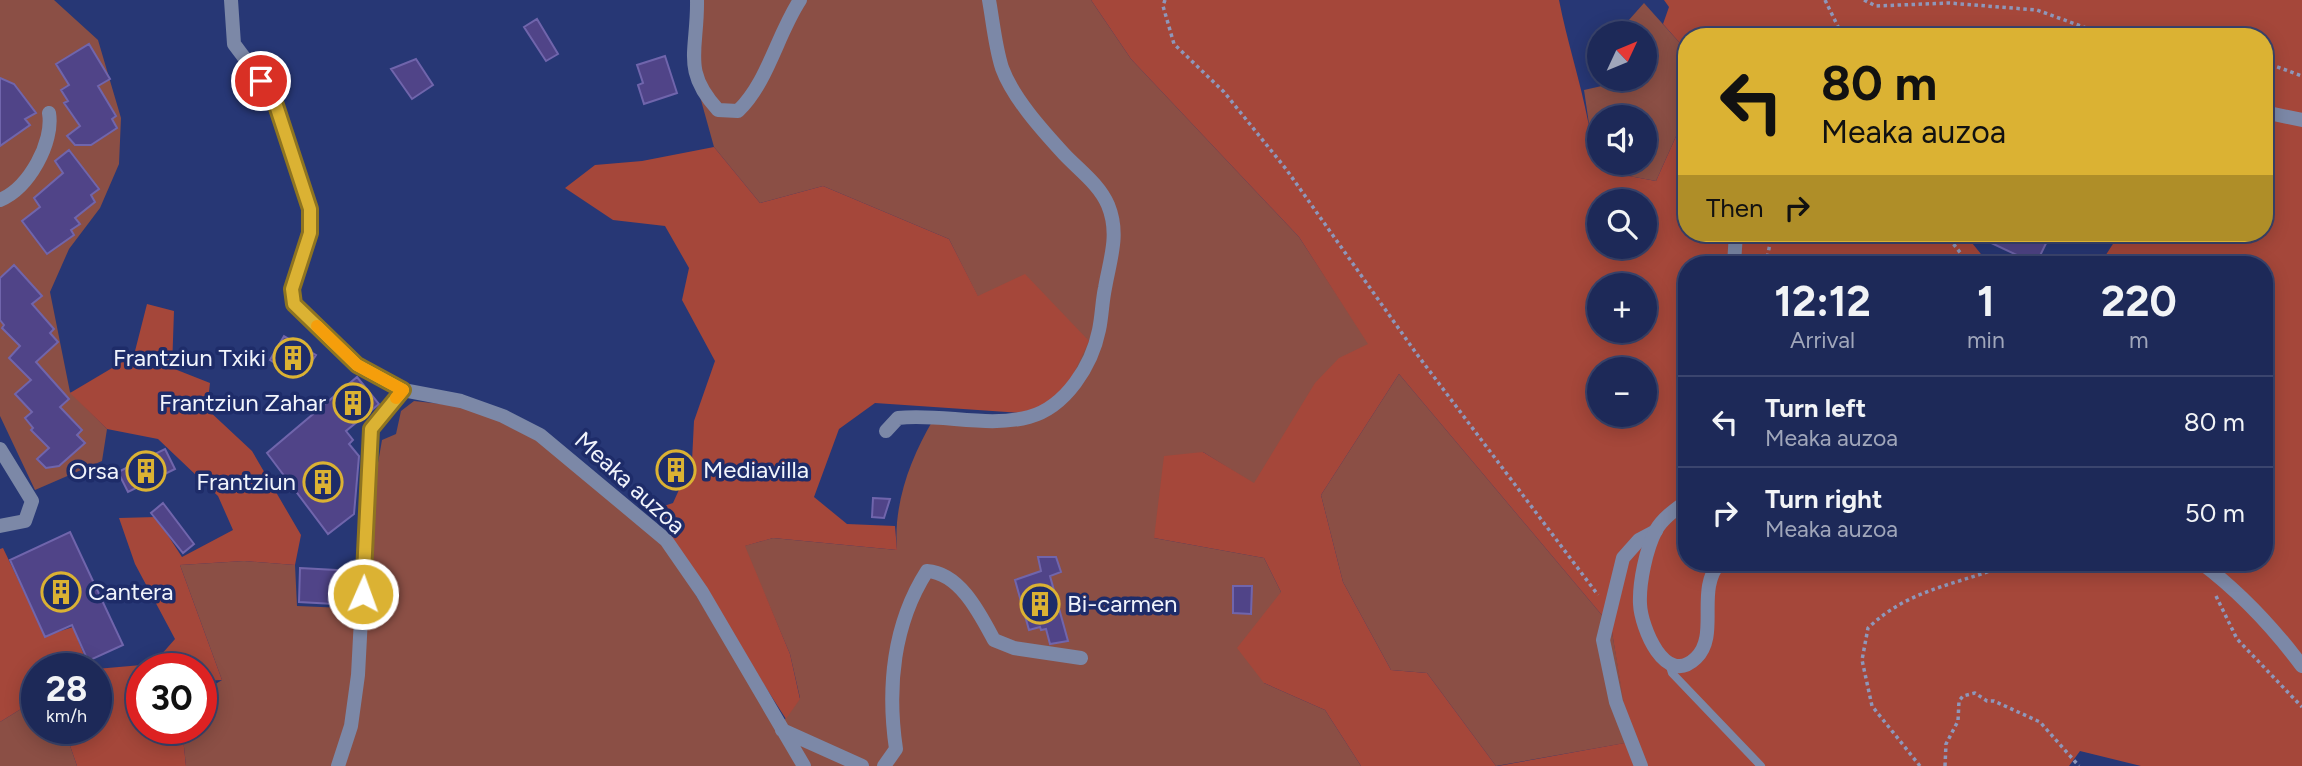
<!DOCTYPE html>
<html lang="en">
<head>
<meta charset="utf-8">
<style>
	body { margin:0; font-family:Figtree,sans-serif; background:#25315e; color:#f1f3f6; height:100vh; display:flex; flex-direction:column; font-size:26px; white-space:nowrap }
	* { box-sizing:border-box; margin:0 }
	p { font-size:23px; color:#a0a6ba }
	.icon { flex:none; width:38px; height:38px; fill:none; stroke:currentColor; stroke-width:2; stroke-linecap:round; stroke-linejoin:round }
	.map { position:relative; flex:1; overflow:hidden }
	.side { position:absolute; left:1678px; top:256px; width:595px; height:315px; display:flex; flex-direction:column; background:#1d2958; border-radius:28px; box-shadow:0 4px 18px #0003,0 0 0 2px #3b456e }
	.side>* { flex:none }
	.banner { position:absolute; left:1678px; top:28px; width:595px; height:214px; border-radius:28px; box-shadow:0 4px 18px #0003,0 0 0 2px #3b456e; background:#dbb233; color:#111; overflow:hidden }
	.needle { width:46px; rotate:46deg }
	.tools { position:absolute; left:1587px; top:21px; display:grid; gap:14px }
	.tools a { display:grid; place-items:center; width:70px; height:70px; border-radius:50%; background:#1d2958; box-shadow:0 4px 18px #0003,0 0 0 2px #3b456e; font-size:35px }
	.speed { position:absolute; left:21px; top:653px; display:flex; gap:14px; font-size:35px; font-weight:700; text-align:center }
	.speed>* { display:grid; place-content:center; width:91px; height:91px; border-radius:50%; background:#1d2958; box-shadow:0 4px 18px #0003,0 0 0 2px #3b456e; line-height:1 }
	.speed small { font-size:18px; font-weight:400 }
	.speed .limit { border:10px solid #d22; background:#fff; color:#111 }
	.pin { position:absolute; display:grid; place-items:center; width:60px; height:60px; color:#fff; margin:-30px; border:4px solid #fff; border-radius:50%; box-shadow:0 2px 7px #0007 }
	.me { position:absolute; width:77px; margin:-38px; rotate:2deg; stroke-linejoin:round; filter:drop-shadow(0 0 5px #0008) }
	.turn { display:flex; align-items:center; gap:24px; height:147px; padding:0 28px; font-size:32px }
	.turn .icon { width:91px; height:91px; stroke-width:2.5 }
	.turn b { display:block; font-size:49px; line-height:60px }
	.then { display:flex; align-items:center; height:66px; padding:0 28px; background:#0003; gap:14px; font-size:26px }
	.eta { display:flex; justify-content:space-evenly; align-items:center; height:119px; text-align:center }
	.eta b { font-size:42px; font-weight:700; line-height:49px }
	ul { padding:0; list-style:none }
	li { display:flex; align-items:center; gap:21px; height:91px; padding:0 28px; border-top:2px solid #3b456e }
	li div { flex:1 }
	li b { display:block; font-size:26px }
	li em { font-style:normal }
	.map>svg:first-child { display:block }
	.green { fill:#8b4f45 }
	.forest { fill:#a5473a; fill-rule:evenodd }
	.building { fill:#504488; stroke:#7065ac; stroke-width:2 }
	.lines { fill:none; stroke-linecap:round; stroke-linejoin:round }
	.path { stroke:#8e97ba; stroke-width:3.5; stroke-dasharray:3.5 3.5; stroke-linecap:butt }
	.service { stroke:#7c88a7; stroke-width:8 }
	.minor { stroke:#7c88a7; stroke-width:14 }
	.tertiary { stroke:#7c88a7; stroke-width:14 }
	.route-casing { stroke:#8e7421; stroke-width:18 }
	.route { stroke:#dbb233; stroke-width:12 }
	.slow { stroke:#f59e0b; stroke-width:12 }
	.labels { text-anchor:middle; stroke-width:7; stroke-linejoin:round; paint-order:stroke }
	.poi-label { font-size:24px; fill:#f1f4fc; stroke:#1e2c69; text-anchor:end }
	.street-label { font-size:24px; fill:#f1f4fc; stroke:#1e2c69 }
</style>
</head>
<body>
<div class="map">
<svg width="2302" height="766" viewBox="0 0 2302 766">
	<rect width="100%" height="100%" fill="#273775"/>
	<!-- green -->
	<path class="green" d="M0,0h54l44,40 23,78 -2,46 -19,44 -31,41 -19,43 20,100 37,37 -5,32 -67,29 -35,-74z
		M695,0h396l40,59 168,178 70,107 -115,140 -51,-32 -49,86 110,20 17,34 -17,91 61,27 36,56h-1175l-4,-38h19v-35l21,-13 -42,-115 64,-4 51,4 2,41 72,3 6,-129 7,-40 14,-6 5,-23 13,-10 46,5 42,13 37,22 123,99 116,189 22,-31 -10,-44 -46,-108 29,-8 124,12c-4,-45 13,-91 36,-130l92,4 -47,-127 -29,-58 -126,-53 -63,17 -46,-56 -20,-72z
		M1644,3l43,48 -1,63 -30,67 -49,-9 -3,-9h41v-46h-45l-1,35 -10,-28 -5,-34 31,-7 3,-4h27v-46h-16l-1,-12z
		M1399,374l212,252 20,116 -135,24 -69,-93 -36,-3 -48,-88 -22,-87z
		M37,699v29h27l13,38h-77v-44z"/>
	<!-- forest -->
	<path class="forest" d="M1091,0h468c8,41 21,80 29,121 3,15 11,26 12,42h4l3,9 49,9 30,-67 1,-37v156h277l25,31h-302v298h577v-298h-164l20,-31h144v-196h-577v14l-24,-27 6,-17 -5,-7h638v766h-161l-61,-15 -11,15h-571l132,-24 -19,-116 -212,-252 -78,121 22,87 48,88 36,3 69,93h-135l-36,-56 -61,-27 -27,-35 44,-56 -17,-34 -110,-20 10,-82 39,-4 51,31 61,-100 24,-25 29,-14 -69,-107 -168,-178zM1600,201h45v46h-45zM1600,285h45v46h-45zM1600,369h45v46h-45z
		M714,147l46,56 63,-17 126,53 29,57 47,-22 64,67 -20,42 -21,20 -27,10 -146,-10 -36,26 -25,68 33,27 48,2 2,24 -124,-12 -28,8 45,108 10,45 -14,20 -117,-182 -8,-30 12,-4 19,-42 2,-40 21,-60 -33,-61 7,-32 -24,-42 -52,-6 -48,-32 30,-23 47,-4z
		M147,304l27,7 -2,57 38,15 -3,26 45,42 49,84 -6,30 -51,-4 -64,4 42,115 -21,1v-13h-59v60h40l4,38h-109l-13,-38h32v-59l57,-5 22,-25 -40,-75 -16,-46 37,-1 26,40 51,-27 -15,-34 -60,-57 -51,-10 -37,-36 64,-38z
		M3,548l42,88 28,-9 16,41h-52v31l-37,23v-173z"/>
	<!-- building -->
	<path class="building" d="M537,19l21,35 -12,7 -22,-34z
		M89,44l21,35 -12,7 18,30 -4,3 5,9 -26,17h-16l-8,-9 13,-10 -16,-23 4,-2 -7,-11 8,-5 -13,-21z
		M665,56l12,37 -33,11 -6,-19 5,-2 -6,-18z
		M416,59l17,26 -21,14 -21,-30z
		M0,78l14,6 22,29 -11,6 5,6 -30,21z
		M69,150l30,39 -8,6 4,7 -20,16 5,6 -9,6 3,5 -27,19 -25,-33 18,-14 -6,-9 29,-25 -8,-12z
		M1970,233h81l-15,31z
		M14,265l28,31 -10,8 22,25 -4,4 8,9 -22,20 33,37 -9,8 22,23 -5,5 8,8 -26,23 -13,2 -9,-9 12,-11 -18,-18 2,-2 -8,-10 7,-6 -17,-18 16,-14 -22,-22 11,-12 -18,-18 2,-3 -4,-5v-42z
		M284,336l32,19 -13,20 -10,-6 -2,4 -21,-13z
		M357,377l22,27 -33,27 7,9 -4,4 10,12 -5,58 -26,20 -61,-81z
		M165,449l10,20 -47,23 -10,-20z
		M675,455l14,6 -12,25 -15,-7z
		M873,498l17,1 -6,19 -12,-1z
		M163,503l31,41 -11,9 -32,-40z
		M70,532l53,113 -35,16 -16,-36 -27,12 -35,-77z
		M1038,557h18l5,15 -11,4 18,65 -18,3 -4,-15 -5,1 -1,-3 -11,3 -14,-50 26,-9z
		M300,568l54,3 -2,34 -53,-3z
		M1233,586h19l-1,28 -18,-1z"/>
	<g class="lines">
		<!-- path -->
		<path class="path" d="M1165,0l-2,6 11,38 50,48 62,77 130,184 182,242
			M1825,0l18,37
			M1864,0l12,6 73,-3 88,7 74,27
			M2264,62l38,14
			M1945,233l24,31
			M1766,264l6,-31
			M2216,596l21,43 65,68
			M1920,766l-48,-60 -10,-46 6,-32c40,-38 83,-42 133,-61l3,-5
			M1945,766l1,-22 12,-23 1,-20 4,-5 12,-3 12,8h7l46,21 39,44"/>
		<!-- service -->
		<path class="service" d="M1669,663l3,10 89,93"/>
		<!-- minor -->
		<path class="minor" d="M231,0l3,44 39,52 37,113v24l-18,56 2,15 63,61 46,25 -32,39 -13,246 -7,51 -13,40
			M697,0c1,50 -16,70 21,110l20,1c30,-29 39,-76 62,-111
			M0,200c29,-12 54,-58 49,-87
			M403,390l58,11 42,15 37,19 126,105 36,52 102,174
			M886,431l12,-13c42,-5 89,10 131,-1 37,-10 63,-52 70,-87 3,-14 3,-28 6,-42 5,-29 15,-54 3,-83 -9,-21 -29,-35 -44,-51 -22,-24 -51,-56 -62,-86 -7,-22 -9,-46 -13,-68
			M0,449l32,52 -7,20 -25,5
			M782,730l80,36
			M884,766l12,-17c-9,-61 -3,-125 31,-178 33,2 53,43 67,69l20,8 67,10
			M1641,766l-25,-64 -13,-62 20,-82 16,-18 17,-9"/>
		<!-- tertiary -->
		<path class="tertiary" d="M2264,112l38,8
			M1734,264l2,-31
			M1687,501c-11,8 -24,17 -31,29 -10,19 -17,53 -16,74 1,23 25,84 56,54 24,-23 -1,-68 24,-96
			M2200,562c40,30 72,64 102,104"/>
	</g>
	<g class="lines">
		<!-- route casing -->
		<g class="route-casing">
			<path id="route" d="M261,81l12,15 37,113v24l-18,56 2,15 63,61 46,25 -32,39 -8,165"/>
		</g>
		<!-- route -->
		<use href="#route" class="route"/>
		<!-- slow -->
		<path class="slow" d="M317,326l40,39 46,25 -7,8"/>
	</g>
	<!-- icons -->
	<defs>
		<g id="building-ring" transform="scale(2.0125)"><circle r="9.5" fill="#1e2c69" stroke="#dbb233" stroke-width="1.5"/><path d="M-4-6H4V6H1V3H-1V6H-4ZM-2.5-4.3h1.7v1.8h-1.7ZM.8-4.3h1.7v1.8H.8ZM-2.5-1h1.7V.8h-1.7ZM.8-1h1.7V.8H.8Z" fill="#dbb233"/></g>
	</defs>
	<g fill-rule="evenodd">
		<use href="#building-ring" x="293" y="358"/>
		<use href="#building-ring" x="353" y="403"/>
		<use href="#building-ring" x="676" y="470"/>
		<use href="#building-ring" x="146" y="471"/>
		<use href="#building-ring" x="323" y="482"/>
		<use href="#building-ring" x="61" y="592"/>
		<use href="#building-ring" x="1040" y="604"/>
	</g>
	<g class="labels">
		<!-- poi labels -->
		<g class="poi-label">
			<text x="266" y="366">Frantziun Txiki</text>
			<text x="326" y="411">Frantziun Zahar</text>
			<text x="703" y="478" text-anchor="start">Mediavilla</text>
			<text x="119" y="479">Orsa</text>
			<text x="296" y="490">Frantziun</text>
			<text x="88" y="600" text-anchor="start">Cantera</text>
			<text x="1067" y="612" text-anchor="start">Bi-carmen</text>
		</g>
		<!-- street labels -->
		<g class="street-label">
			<text transform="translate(630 483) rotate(42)" y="8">Meaka auzoa</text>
		</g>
	</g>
</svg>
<div class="tools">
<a><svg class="needle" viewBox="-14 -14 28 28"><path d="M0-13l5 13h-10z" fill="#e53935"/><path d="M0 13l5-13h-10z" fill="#a0a6ba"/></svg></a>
<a><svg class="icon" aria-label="sound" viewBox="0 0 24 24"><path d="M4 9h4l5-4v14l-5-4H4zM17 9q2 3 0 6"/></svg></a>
<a><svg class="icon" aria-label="search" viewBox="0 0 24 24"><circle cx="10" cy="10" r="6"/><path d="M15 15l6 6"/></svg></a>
<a>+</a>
<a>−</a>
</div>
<div class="speed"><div>28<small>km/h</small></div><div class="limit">30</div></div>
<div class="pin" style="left:261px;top:81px;background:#d93025"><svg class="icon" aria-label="arrive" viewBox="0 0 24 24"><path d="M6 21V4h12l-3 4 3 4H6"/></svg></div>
<svg class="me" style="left:363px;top:594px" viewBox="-20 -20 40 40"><circle r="17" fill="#dbb233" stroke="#fff" stroke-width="3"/><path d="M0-11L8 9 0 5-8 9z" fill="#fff"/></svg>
<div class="banner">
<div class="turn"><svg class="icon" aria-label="left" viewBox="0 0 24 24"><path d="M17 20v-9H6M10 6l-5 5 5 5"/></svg><div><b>80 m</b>Meaka auzoa</div></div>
<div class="then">Then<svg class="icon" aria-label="right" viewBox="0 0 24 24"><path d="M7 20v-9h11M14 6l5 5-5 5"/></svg></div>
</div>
<section class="side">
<div class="eta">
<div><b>12:12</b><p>Arrival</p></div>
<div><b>1</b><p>min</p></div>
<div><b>220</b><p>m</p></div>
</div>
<ul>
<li><svg class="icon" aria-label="left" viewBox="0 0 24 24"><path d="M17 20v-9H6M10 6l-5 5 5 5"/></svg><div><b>Turn left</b><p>Meaka auzoa</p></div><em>80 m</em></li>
<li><svg class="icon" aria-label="right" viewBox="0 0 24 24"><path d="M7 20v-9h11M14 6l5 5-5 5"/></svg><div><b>Turn right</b><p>Meaka auzoa</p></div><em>50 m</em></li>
</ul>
</section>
</div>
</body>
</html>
